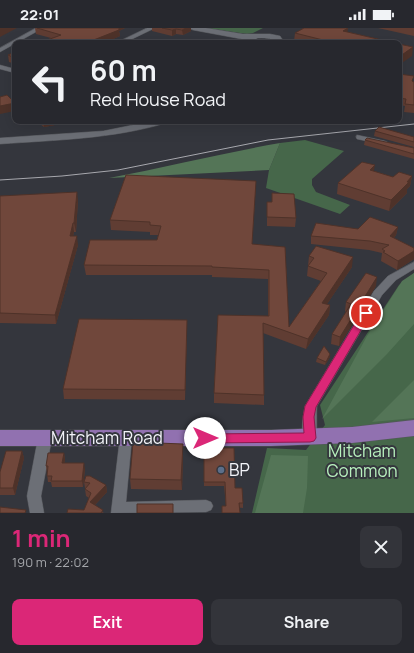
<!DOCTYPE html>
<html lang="en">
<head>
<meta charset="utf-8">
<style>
	body { margin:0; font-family:Manrope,sans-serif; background:#33343a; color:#f1f3f6; height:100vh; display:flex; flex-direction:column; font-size:15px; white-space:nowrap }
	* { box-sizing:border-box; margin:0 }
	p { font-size:13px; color:#a4a6aa }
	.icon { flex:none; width:22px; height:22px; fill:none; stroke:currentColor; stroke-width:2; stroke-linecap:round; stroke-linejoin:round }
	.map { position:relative; height:485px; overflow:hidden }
	.details { display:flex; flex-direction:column; background:#27282e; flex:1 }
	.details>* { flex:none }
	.banner { position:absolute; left:12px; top:12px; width:390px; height:84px; border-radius:8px; box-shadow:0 4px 16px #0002,0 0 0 1px #43444a; background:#27282e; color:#f1f3f6; overflow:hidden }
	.pin { position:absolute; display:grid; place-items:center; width:34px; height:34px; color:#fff; margin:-17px; border:2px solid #fff; border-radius:50%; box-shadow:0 1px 4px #0007 }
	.me { position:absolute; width:44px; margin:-22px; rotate:90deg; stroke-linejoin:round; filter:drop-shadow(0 0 3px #0008) }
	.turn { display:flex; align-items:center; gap:14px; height:84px; padding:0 12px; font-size:18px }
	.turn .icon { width:52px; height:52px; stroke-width:2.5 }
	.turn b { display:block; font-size:28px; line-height:34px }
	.round { display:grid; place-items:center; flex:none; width:42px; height:42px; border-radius:8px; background:#33343a }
	.headline { display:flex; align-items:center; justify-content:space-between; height:68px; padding:0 12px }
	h1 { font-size:24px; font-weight:700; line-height:30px; color:#db2777 }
	.button { display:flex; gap:8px; margin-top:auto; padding:8px 12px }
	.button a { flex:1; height:46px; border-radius:8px; background:#db2777; color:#fff; font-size:16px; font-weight:700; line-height:46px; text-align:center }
	.button a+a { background:#33343a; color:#f1f3f6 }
	.status { display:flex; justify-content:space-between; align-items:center; height:28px; padding:0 20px; background:#27282e; direction:ltr }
	.status svg { height:11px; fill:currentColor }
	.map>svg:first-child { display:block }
	.green { fill:#46674a }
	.forest { fill:#547557 }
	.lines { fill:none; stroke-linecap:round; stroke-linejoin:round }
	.minor-casing { stroke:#54565b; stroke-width:1 }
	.tertiary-casing { stroke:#54565b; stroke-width:1 }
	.secondary-casing { stroke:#54565b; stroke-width:1 }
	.primary-casing { stroke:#54565b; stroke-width:1 }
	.minor { fill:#6c6f76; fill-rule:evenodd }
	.tertiary { fill:#6c6f76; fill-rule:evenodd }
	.secondary { fill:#6c6f76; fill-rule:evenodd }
	.primary { fill:#9171b0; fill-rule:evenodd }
	.tram { stroke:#a7a8ae; stroke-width:1 }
	.wall { fill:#603d33 }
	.shaded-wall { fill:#4e3229 }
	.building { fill:#70473b; stroke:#4e3229 }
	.route { fill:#db2777; stroke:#8e194d }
	.service-dot { fill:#5c6f8a; stroke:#34363d; stroke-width:1.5 }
	.labels { text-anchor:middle; stroke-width:4; stroke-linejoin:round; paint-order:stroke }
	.near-street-label { font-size:17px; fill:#f3f4f9; stroke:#34363d }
	.near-park-label { font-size:17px; fill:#b8f1be; stroke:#34363d }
	.near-poi-label { font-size:17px; fill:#f3f4f9; stroke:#34363d; text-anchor:start }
</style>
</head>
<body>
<div class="status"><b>22:01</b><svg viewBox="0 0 49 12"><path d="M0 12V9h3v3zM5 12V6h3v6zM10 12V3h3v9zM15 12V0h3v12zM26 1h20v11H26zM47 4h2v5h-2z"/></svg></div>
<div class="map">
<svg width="414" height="485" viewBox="0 0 414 485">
	<rect width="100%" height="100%" fill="#34363d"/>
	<!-- green -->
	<path class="green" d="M206,0h57l-10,5 -6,1z
		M305,112l39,11 -32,28v6l4,7 34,13 -10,9 -74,-26 3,-18 11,-27z
		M414,245v240h-162l15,-65 39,2 19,-25 -5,-20 79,-120z"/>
	<!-- forest -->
	<path class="forest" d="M280,115l-11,27 -160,8c57,-11 114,-25 171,-35z
		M414,245v51l-27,30 -65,65 45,-83 35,-55z
		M414,352v38l-42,4z
		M271,427l37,1 -1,32 -4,25h-48z"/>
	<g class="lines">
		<!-- minor casing -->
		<g class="minor-casing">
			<path id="minor" d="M36,0h7l-43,24v-4z
				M147,0h8l-31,15h-8z
				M0,37l15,4v4l-15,-4z
				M357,107l28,6 4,2 -4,2 -28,-6 -1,-2z
				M414,234v7l-18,11 -14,15 -65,111c-1,10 1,29 -2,36l-5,1 -5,-1c-5,-10 -2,-26 0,-36l69,-115 14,-15z
				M126,404l5,1 1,4 -6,65 80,-2 5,2 2,4 -2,4 -5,2 -95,1 9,-76 1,-4z
				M45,405l5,1 2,4 -11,58 3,17h-14l-3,-17 11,-58 2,-4z"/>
		</g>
		<!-- tertiary casing -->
		<g class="tertiary-casing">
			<path id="tertiary" d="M153,93h15l-2,2c-54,16 -110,17 -166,21v-6l103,-7z"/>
		</g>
		<!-- secondary casing -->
		<g class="secondary-casing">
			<path id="secondary" d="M189,0h17l37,6h27l10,2 2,3 6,4h-12c-5,-6 -12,-5 -20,-5l7,5h-10l-6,-3 -54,-10z"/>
		</g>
		<!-- primary casing -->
		<g class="primary-casing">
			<path id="primary" d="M414,392v16l-62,7 -81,3h-271v-16h271l81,-3z"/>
		</g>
		<!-- minor -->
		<use href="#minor" class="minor"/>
		<!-- tertiary -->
		<use href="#tertiary" class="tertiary"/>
		<!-- secondary -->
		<use href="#secondary" class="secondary"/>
		<!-- primary -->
		<use href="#primary" class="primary"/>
		<!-- tram -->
		<path class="tram" d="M0,152l62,-4 56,-6 150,-30 146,-16"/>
	</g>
	<!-- wall -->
	<path class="wall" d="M35,0h90l-6,3 1,5 -16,7h-65l12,-5 -15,-4z
		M152,0h39v3l-8,4 -7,-1 -4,2 -20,-5z
		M378,0h36v8z
		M348,4l47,11h-93l-8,-2 1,-8z
		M15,24v12l-6,-2 -1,-7z
		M399,46l15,8v31l-10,-1 1,-6 -6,-1z
		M36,93h25v1l-7,1 1,2 -11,2z
		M270,93h23l-2,4h-21z
		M375,103l39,6v10l-40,-11z
		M365,112l49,8v11l-50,-14z
		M374,143l19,6 19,-1 -2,10 -3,3v4l-18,18 -52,-17 1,-11z
		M126,147l126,69 33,3 4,80 32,-46 -14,-5 2,-20 43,11 -25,37 3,1 -1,10 -23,34 -43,-16 1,62v10l-50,-2v-10l4,-78 50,1v-37l-56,-2v-2h-126l-2,-10 73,-25 1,-5h-8v-3l-39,-2 -1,-10z
		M272,165l24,25 -1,9 -28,-1v-24h5z
		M0,168l78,4 -2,32h-2l-1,4 5,9 -22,79 -56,-1z
		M398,199l-2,8 -2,3 20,10v11l-17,11 -16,-9 1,-8 -13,-3 -58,-6v-8l47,-7z
		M376,258l-37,60 -8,-2 1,-10 14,-22 -1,-1 1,-9z
		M187,292l-2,80 -121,-1 -1,-10z
		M330,329l-5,8 -9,-3 1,-4z
		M204,420l31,40 8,15v5l-17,-2 -2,-20h-20z
		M22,423l2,7 -9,37h-15v-23z
		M64,425l1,7 -1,3 21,6 -2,18h-31l-1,-5h-3l-2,-16z
		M183,426l-1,36 -51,-1 -1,-10z
		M86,448l20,9 1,7 -12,13 9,8 -20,-3 5,-12 -3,-2 -1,-7v-1l-1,-6z"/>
	<!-- shaded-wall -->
	<path class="shaded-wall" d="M0,0h17l-17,9z
		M118,0h7l-6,3 1,5 -16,7h-13v-2z
		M186,0h5v3l-8,4 -1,-5z
		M348,0l-1,8 -4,-5z
		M176,1v5l-4,2v-6z
		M413,19l-1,9 -13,9v-8z
		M15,75v8l-15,3v-8z
		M43,93h18v1l-7,1 1,2 -11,2z
		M375,137l-2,11 -3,-6z
		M412,148l-2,10 -3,3v4l-18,18 2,-11 16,-18z
		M77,164l1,8 -2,32 -2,-9z
		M73,195l1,9 -3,13 -1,-9z
		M398,199l-2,8 -7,10 1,-9z
		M77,208l1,9 -22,79 -1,-9z
		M414,223v8l-17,11 1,-9z
		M353,229l-1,10 -31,46 1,-10z
		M377,249l-1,9 -37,60 1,-9z
		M330,277l-1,10 -23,34 2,-10z
		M187,292v9l-2,71v-10z
		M330,326v3l-5,8 1,-3z
		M183,416v10l-1,36 -1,-10z
		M22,423l2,7 -9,37 -2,-7z
		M64,425l1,7 -2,10 -1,-7z
		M84,435l1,6 -2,18 -1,-6z
		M106,457l1,7 -16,17 -1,-7z"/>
	<!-- building -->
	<path class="building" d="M37,0h82v2l-28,11 7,2h-59l22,-8z
		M162,0h24l-4,2 -6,-1 -4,1z
		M304,0h44l-5,3 52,12h-66l2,-1 -36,-9z
		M399,16l14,3 -14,10z
		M15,24v6l-7,-3z
		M399,46l15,2 -2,5 2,1v23l-9,-1 1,-5 -7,-1z
		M7,67l8,8 -15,3v-9z
		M379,99l35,10v5l-39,-11z
		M367,110l47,10v6l-49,-14z
		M362,134l13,3 -5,5 23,7 6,-5 13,4 -5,6h2l-18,18 -53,-17z
		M126,147l130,6 -4,63 33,3 4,80 38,-54 -19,-7 6,-8 -5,-2 7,-10 37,11 -31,46 8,2 -22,34 -45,-16 1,72 -50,-2 4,-78 51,1v-46l-57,-3v-1l-128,-1 6,-25h67l4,-14 -11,-1v-3l-40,-2z
		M77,164l-3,31h-1l-3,13h7l-22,79 -55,-2v-117z
		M272,165l22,1 2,24 -29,-1v-15h5z
		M370,189l28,10 -8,9 24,12v3l-16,10 -15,-9 2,-1 -3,-2 7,-4 -19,-4 -59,-5 5,-13 42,6z
		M366,245l11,4 -37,60 -8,-3 19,-30 -5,-2z
		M79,291l108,1 -2,70 -122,-1z
		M324,318l6,8 -4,8 -9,-4z
		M133,414l50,2 -2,36 -51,-1z
		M204,420h30l1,40h7l1,15h-4l1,10h-18v-7h4l-1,-24h-21z
		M6,423h16l-9,37h-13v-16z
		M48,425h16l-2,10h22l-2,18h-31l1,-5h-5l1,-10h-2z
		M86,448h4l16,9 -16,17 13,8 -2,3h-34l1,-4 16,1 7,-17 -6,-4 5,-6 -6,-1z
		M137,476h36v9h-36z
		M0,479l26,3 -1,3h-25z"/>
	<!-- route -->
	<path class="route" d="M363,282h7l1,3 -55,94 -2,10 2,21 -2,3 -4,1 -105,1 -4,-1 -2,-4 2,-3 4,-1 99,-1 -1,-16 2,-11z"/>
	<!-- markers -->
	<circle class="service-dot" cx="221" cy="442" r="4"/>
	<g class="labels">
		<!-- near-street labels -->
		<g class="near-street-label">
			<text x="107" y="416">Mitcham Road</text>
		</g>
		<!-- near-park labels -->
		<g class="near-park-label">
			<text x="362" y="429">Mitcham<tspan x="362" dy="20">Common</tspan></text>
		</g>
		<!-- near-poi labels -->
		<g class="near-poi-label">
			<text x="229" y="448">BP</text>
		</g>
	</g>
</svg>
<div class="pin" style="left:366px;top:285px;background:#d93025"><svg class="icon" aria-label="arrive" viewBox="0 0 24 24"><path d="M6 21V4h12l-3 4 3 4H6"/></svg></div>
<svg class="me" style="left:205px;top:410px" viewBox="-20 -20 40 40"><circle r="19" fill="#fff"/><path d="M0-13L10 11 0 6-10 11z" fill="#db2777"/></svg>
<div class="banner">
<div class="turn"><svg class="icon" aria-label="left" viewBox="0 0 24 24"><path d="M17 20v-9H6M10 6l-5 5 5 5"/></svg><div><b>60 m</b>Red House Road</div></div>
</div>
</div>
<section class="details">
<div class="headline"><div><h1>1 min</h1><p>190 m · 22:02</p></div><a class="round"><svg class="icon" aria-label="close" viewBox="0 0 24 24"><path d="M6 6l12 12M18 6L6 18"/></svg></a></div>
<div class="button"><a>Exit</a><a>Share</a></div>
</section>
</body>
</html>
